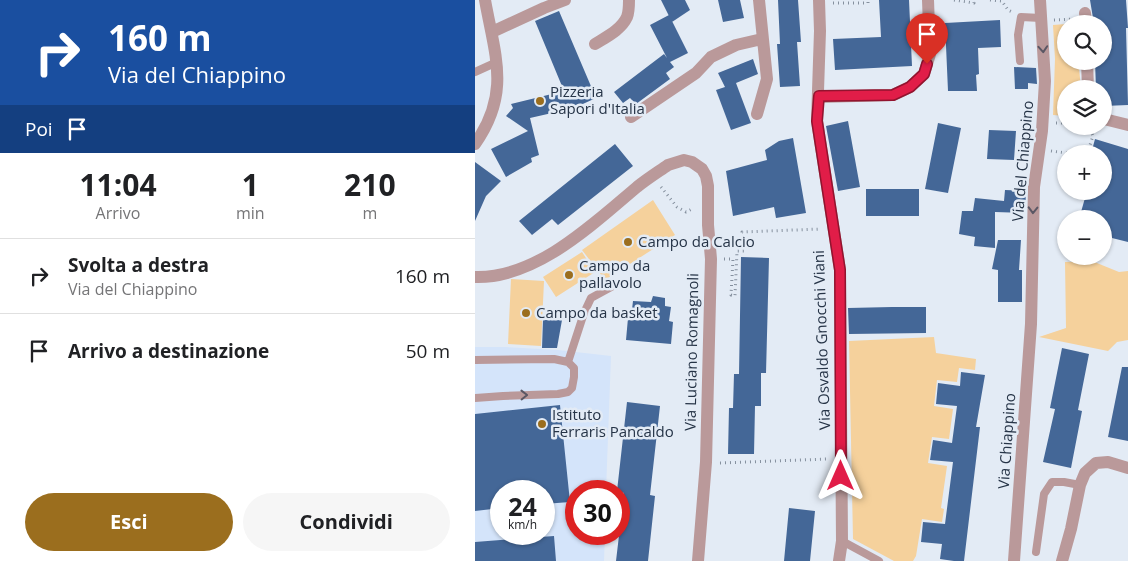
<!DOCTYPE html>
<html lang="it">
<head>
<meta charset="utf-8">
<style>
	body { margin:0; font-family:"Open Sans",sans-serif; background:#f6f6f6; color:#202124; height:100vh; display:flex; flex-direction:column; font-size:19px; white-space:nowrap }
	* { box-sizing:border-box; margin:0 }
	p { font-size:16px; color:#757577 }
	.icon { flex:none; width:28px; height:28px; fill:none; stroke:currentColor; stroke-width:2; stroke-linecap:round; stroke-linejoin:round }
	.map { position:relative; flex:1; overflow:hidden }
	.side { display:flex; flex-direction:column; background:#fff; width:475px }
	.side>* { flex:none }
	.top-card { background:#1a4fa0; color:#fff; overflow:hidden }
	.fabs { position:absolute; left:582px; top:15px; display:grid; gap:10px }
	.fabs a { display:grid; place-items:center; width:55px; height:55px; border-radius:50%; background:#fff; box-shadow:0 1px 4px #0004; font-size:25px }
	.speed { position:absolute; left:15px; top:480px; display:flex; gap:10px; font-size:25px; font-weight:700; text-align:center }
	.speed>* { display:grid; place-content:center; width:65px; height:65px; border-radius:50%; background:#fff; box-shadow:0 1px 4px #0004; line-height:1 }
	.speed small { font-size:12px; font-weight:400 }
	.speed .limit { border:8px solid #d22; background:#fff; color:#111 }
	.pin { position:absolute; display:grid; place-items:center; width:42px; height:42px; color:#fff; margin:-51px -21px; border-radius:50% 50% 50% 0; rotate:-45deg; box-shadow:0 0 5px #0007 }
	.pin .icon { rotate:45deg }
	.me { position:absolute; width:55px; margin:-28px; rotate:0deg; stroke-linejoin:round; filter:drop-shadow(0 0 4px #0008) }
	.turn { display:flex; align-items:center; gap:18px; height:105px; padding:0 25px; font-size:22px }
	.turn .icon { width:65px; height:65px; stroke-width:2.5 }
	.turn b { display:block; font-size:35px; line-height:42px }
	.then { display:flex; align-items:center; height:48px; padding:0 25px; background:#0003; gap:10px; font-size:19px }
	.eta { display:flex; justify-content:space-evenly; align-items:center; height:85px; text-align:center }
	.eta b { font-size:30px; font-weight:700; line-height:35px }
	.cta { display:flex; gap:10px; margin-top:auto; padding:10px 25px }
	.cta a { flex:1; height:58px; border-radius:30px; background:#9b6e1e; color:#fff; font-size:20px; font-weight:700; line-height:58px; text-align:center }
	.cta a+a { background:#f6f6f6; color:#202124 }
	ul { padding:0; list-style:none }
	li { display:flex; align-items:center; gap:15px; height:75px; padding:0 25px; border-top:1px solid #e0e0e0 }
	li div { flex:1 }
	li b { display:block; font-size:19px }
	li em { font-style:normal }
	main { display:flex; flex:1; min-height:0 }
	.map>svg:first-child { display:block }
	.built { fill:#d4e4fa; fill-rule:evenodd }
	.green { fill:#f5d19c }
	.building { fill:#446797 }
	.lines { fill:none; stroke-linecap:round; stroke-linejoin:round }
	.path { stroke:#85909e; stroke-width:3; stroke-dasharray:1 4; stroke-linecap:butt }
	.lane { stroke:#ba999a; stroke-width:8 }
	.street { stroke:#ba999a; stroke-width:12 }
	.oneway { stroke:#5a5764 }
	.route-casing { stroke:#92132f; stroke-width:12 }
	.route { stroke:#e11d48; stroke-width:9 }
	.poi-dot { fill:#9b6e1e; stroke:#e3ebf5; stroke-width:2 }
	.labels { text-anchor:middle; stroke-width:5; stroke-linejoin:round; paint-order:stroke }
	.poi-label { font-size:15px; fill:#263447; stroke:#e3ebf5; text-anchor:start }
	.street-label { font-size:15px; fill:#263447; stroke:#e3ebf5 }
</style>
</head>
<body>
<main>
<section class="side">
<div class="top-card">
<div class="turn"><svg class="icon" aria-label="right" viewBox="0 0 24 24"><path d="M7 20v-9h11M14 6l5 5-5 5"/></svg><div><b>160 m</b>Via del Chiappino</div></div>
<div class="then">Poi<svg class="icon" aria-label="arrive" viewBox="0 0 24 24"><path d="M6 21V4h12l-3 4 3 4H6"/></svg></div>
</div>
<div class="eta">
<div><b>11:04</b><p>Arrivo</p></div>
<div><b>1</b><p>min</p></div>
<div><b>210</b><p>m</p></div>
</div>
<ul>
<li><svg class="icon" aria-label="right" viewBox="0 0 24 24"><path d="M7 20v-9h11M14 6l5 5-5 5"/></svg><div><b>Svolta a destra</b><p>Via del Chiappino</p></div><em>160 m</em></li>
<li><svg class="icon" aria-label="arrive" viewBox="0 0 24 24"><path d="M6 21V4h12l-3 4 3 4H6"/></svg><div><b>Arrivo a destinazione</b></div><em>50 m</em></li>
</ul>
<div class="cta"><a>Esci</a><a>Condividi</a></div>
</section>
<div class="map">
<svg width="653" height="561" viewBox="0 0 653 561">
	<rect width="100%" height="100%" fill="#e3ebf5"/>
	<!-- built -->
	<path class="built" d="M0,347h30l53,3 53,6 -5,135h-30v43h29l-1,27h-129zM26,491h43v43h-43z"/>
	<!-- green -->
	<path class="green" d="M591,24v37h9l4,7 2,21h-15v27l-13,-1 2,-56 -2,-34z
		M178,200l22,35 -70,45 -23,-30z
		M107,252l13,20 -39,25 -13,-20z
		M617,261l27,11 9,-1v69l-11,2 -9,9 -69,-14 27,-9 -1,-66z
		M36,279l33,2 -3,65 -33,-2z
		M459,337l2,16 40,6 -1,11 -16,-2 -2,14 -20,-2 -3,26 19,3 -4,30 -17,-2 -4,26 19,3 -6,42 3,1 -2,13 -20,-3 -6,37 -3,5h-19l-41,-22 -4,-198z"/>
	<!-- building -->
	<path class="building" d="M186,0h24l5,10 -18,12z
		M243,0h22l4,18 -21,4z
		M303,0h20l3,42h-4l3,44 -20,1 -3,-43h3z
		M404,0h30l3,66 -77,4 -2,-31 48,-2z
		M615,0h36l2,28h-2l2,77 -24,1v-17h-8l-1,-28h9v-37h-10z
		M84,11l37,87 -22,10 -44,10 9,37 -8,3 1,4 -26,15 -15,-28 37,-18 -22,-15 7,-8 -2,-4 53,-13 -29,-70z
		M194,15l19,38 -18,9 4,5 -8,6 4,6 -34,25 -6,-6 -7,5 -9,-11 50,-38 3,4 -17,-33z
		M525,20l1,27 -23,1 1,26 -3,1 1,16h-29l-3,-68z
		M278,59l5,15 -22,9 15,40 -20,7 -15,-40 9,-3 -7,-14z
		M539,67l22,1 1,16 -9,-1v6h-13z
		M373,121l12,66 -22,4 -12,-65z
		M463,123l23,5 -13,65 -23,-4z
		M514,130l27,1 -2,29 -27,-1z
		M318,138l13,75 -30,5 -2,-11 -41,9 -7,-45 41,-11 -2,-10 14,-9z
		M620,139l33,10v5h-2h2v88l-24,-6v-17h-25l8,-28h17v-37h-13z
		M140,144l18,22 -75,59 -6,-6 -20,16 -13,-14z
		M0,162l26,19 -15,15 -11,25z
		M391,189h53v27h-53z
		M530,190l21,1 -1,22 -30,-1v36l-21,-2 1,-9 -16,-3 3,-23h11l2,-13 29,3z
		M523,240h23l-2,30h3v32h-24v-32l-6,-1z
		M266,257l28,1 -3,115h-5v33h-6l-1,48h-26l1,-46h4l1,-34h5z
		M178,296l12,2v8l6,1 -2,14 4,1 -2,22 -45,-4 2,-22h3l2,-17 18,1z
		M417,307h34v26l-77,1 -1,-26z
		M68,320h19l-5,28h-15z
		M587,348l27,6 -11,56 4,1 -11,57 -28,-6 12,-53 -5,-1z
		M647,367h6v74l-20,-4z
		M486,372l24,3 -9,52h4l-16,134h-10l-14,-2 2,-15 -21,-2 2,-20 22,2 8,-62 -23,-2 3,-20 19,3 5,-37 -21,-2 2,-21 22,3z
		M152,402l33,4 -10,89 5,1 -7,65h-32l8,-68 -7,-2z
		M85,405l10,97 -26,2v-13h-43v17l-26,3v-97z
		M314,508l26,3 -5,50h-26z
		M79,536l2,25h-81v-19z"/>
	<g class="lines">
		<!-- path -->
		<path class="path" d="M479,0l20,3v-3
			M515,0l12,1 6,9 4,2
			M358,3h35v-3
			M579,20l19,-1
			M581,123h10
			M576,151l24,3
			M612,154l6,-18 -4,-10
			M186,187l16,20 9,5 8,-4
			M249,259h9l-2,36 4,1 2,-45h7l-2,-19 79,-3
			M245,463l108,-4"/>
		<!-- lane -->
		<path class="lane" d="M545,61l-2,-26 3,-18 20,1
			M0,72l22,-10
			M0,360l79,-1 14,3 6,6v9l-2,11 -4,4 -10,2 -55,2 -28,2
			M93,362l16,-49 7,-15 22,-12
			M367,541l37,20
			M561,552l8,-58 8,-12h12l16,3"/>
		<!-- street -->
		<path class="street" d="M344,0l1,31 -3,90 23,149 2,271 -3,20
			M610,13l1,11
			M17,32l52,-24 21,-8
			M120,44c11,-7 26,-14 32,-27 2,-5 2,-12 2,-17
			M612,61l1,28
			M344,97l74,-2 17,-8 14,-13 6,-20 -2,-54
			M282,114l10,-35 -8,-79
			M156,117l65,-44 15,-16 25,-12 26,-6
			M629,119l24,6
			M0,144c36,-51 20,-88 10,-144
			M0,277c61,2 118,-53 162,-90 10,-8 21,-15 31,-22l16,-5 8,2 10,7 4,7 2,10v39l3,34 -5,203 -8,99
			M539,561l17,-237 3,-137 8,-56 3,-50 -5,-81
			M587,561l9,-32 9,-44 5,-12 11,-10 12,-1 20,6"/>
	</g>
	<!-- one-way arrows -->
	<defs><path id="oneway-chevron" d="M-2-3.5L2.5 0L-2 3.5" fill="none" stroke-width="1.6" stroke-linecap="round" stroke-linejoin="round" transform="scale(1.25)"/></defs>
	<g class="oneway">
		<use href="#oneway-chevron" transform="translate(568 49) rotate(86)"/>
		<use href="#oneway-chevron" transform="translate(558 210) rotate(91)"/>
		<use href="#oneway-chevron" transform="translate(49 395) rotate(-1)"/>
	</g>
	<g class="lines">
		<!-- route casing -->
		<g class="route-casing">
			<path id="route" d="M366,476l-1,-206 -23,-149 2,-25 74,-1 17,-8 14,-13 3,-10"/>
		</g>
		<!-- route -->
		<use href="#route" class="route"/>
	</g>
	<!-- markers -->
	<g class="poi-dot">
		<circle cx="65" cy="101" r="5"/>
		<circle cx="153" cy="242" r="5"/>
		<circle cx="94" cy="275" r="5"/>
		<circle cx="51" cy="313" r="5"/>
		<circle cx="67" cy="424" r="5"/>
	</g>
	<g class="labels">
		<!-- poi labels -->
		<g class="poi-label">
			<text x="75" y="97">Pizzeria<tspan x="75" dy="17">Sapori d'Italia</tspan></text>
			<text x="163" y="247">Campo da Calcio</text>
			<text x="104" y="271">Campo da<tspan x="104" dy="17">pallavolo</tspan></text>
			<text x="61" y="318">Campo da basket</text>
			<text x="77" y="420">Istituto<tspan x="77" dy="17">Ferraris Pancaldo</tspan></text>
		</g>
		<!-- street labels -->
		<g class="street-label">
			<text transform="translate(548 161) rotate(-85)" y="5">Via del Chiappino</text>
			<text transform="translate(347 340) rotate(-92)" y="5">Via Osvaldo Gnocchi Viani</text>
			<text transform="translate(217 352) rotate(-89)" y="5">Via Luciano Romagnoli</text>
			<text transform="translate(532 441) rotate(-86)" y="5">Via Chiappino</text>
		</g>
	</g>
</svg>
<div class="fabs">
<a><svg class="icon" aria-label="search" viewBox="0 0 24 24"><circle cx="10" cy="10" r="6"/><path d="M15 15l6 6"/></svg></a>
<a><svg class="icon" aria-label="layers" viewBox="0 0 24 24"><path d="M12 4l9 5-9 5-9-5zM3 14l9 5 9-5"/></svg></a>
<a>+</a>
<a>−</a>
</div>
<div class="speed"><div>24<small>km/h</small></div><div class="limit">30</div></div>
<div class="pin" style="left:452px;top:64px;background:#d93025"><svg class="icon" aria-label="arrive" viewBox="0 0 24 24"><path d="M6 21V4h12l-3 4 3 4H6"/></svg></div>
<svg class="me" style="left:366px;top:476px" viewBox="-20 -20 40 40"><path d="M0-17L14 15 0 8-14 15z" fill="#e11d48" stroke="#fff" stroke-width="4"/></svg>
</div>
</main>
</body>
</html>
